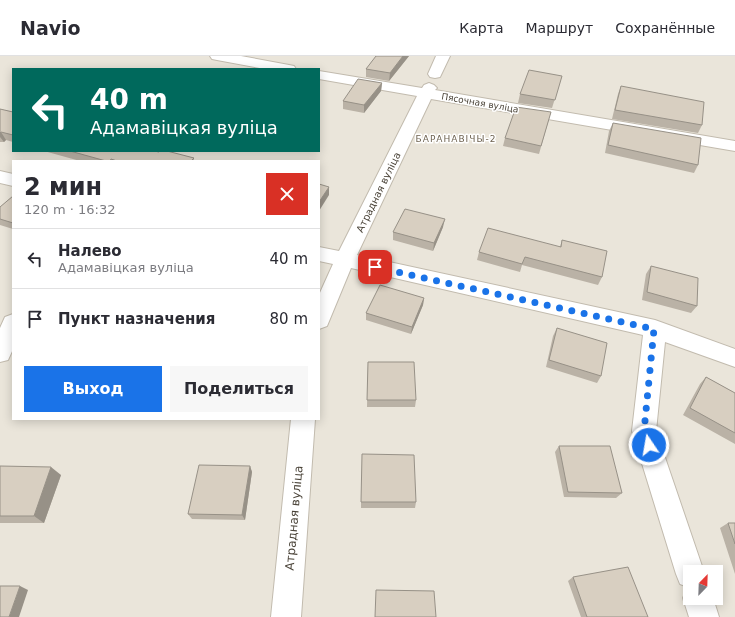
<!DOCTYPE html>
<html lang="ru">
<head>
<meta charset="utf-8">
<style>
	body { margin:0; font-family:"DejaVu Sans",sans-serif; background:#f7f7f7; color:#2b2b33; height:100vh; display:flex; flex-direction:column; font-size:15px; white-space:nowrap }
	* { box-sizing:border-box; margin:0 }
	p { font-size:13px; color:#7c7c81 }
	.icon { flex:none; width:22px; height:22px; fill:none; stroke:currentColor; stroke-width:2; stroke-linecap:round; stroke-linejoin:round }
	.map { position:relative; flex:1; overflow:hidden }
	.details { position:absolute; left:12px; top:104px; width:308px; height:260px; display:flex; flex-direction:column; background:#fff; border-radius:0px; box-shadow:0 2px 10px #0003 }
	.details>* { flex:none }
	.top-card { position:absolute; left:12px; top:12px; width:308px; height:84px; border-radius:0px; box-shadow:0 2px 10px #0003; background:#00695c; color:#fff; overflow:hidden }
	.needle { width:26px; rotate:23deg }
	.controls { position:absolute; left:683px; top:509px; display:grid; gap:8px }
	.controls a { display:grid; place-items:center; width:40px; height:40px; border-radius:0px; background:#fff; box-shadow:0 2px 10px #0003; font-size:20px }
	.pin { position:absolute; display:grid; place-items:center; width:34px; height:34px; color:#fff; margin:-17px; border-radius:8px; box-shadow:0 2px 6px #0006 }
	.me { position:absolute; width:44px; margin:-22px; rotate:348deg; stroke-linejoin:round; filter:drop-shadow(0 0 3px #0008) }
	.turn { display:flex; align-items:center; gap:14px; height:84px; padding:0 12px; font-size:18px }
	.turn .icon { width:52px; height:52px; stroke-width:2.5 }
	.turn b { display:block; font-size:28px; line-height:34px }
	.round { display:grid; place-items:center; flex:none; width:42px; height:42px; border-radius:0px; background:#f7f7f7 }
	.overview { display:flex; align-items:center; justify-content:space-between; height:68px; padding:0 12px }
	h1 { font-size:24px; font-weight:600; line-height:30px }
	.button { display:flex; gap:8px; margin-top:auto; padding:8px 12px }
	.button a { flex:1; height:46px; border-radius:0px; background:#1a73e8; color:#fff; font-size:16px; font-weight:600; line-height:46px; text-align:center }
	.button a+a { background:#f7f7f7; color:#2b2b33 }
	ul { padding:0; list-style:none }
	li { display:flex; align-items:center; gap:12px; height:60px; padding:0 12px; border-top:1px solid #e1e1e2 }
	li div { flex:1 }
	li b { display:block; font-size:15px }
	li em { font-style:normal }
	header { display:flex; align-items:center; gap:24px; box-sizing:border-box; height:56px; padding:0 20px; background:#fff; border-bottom:1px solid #e1e1e2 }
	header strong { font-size:19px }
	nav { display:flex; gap:22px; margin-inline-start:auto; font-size:14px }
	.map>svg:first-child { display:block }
	.residential { fill:#eae5da; fill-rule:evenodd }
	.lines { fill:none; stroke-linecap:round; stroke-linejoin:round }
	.street-casing { stroke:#c2bbae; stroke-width:2 }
	.street { fill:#fff; fill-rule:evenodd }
	.wall { fill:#bab2a6 }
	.shaded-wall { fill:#979187 }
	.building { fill:#d8cfc1; stroke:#979187 }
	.route { stroke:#1a73e8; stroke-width:7; stroke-dasharray:0 12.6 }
	.labels { text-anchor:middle; stroke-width:3; stroke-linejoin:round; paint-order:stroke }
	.far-street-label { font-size:9px; fill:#4b4439; stroke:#fff }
	.far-neighbourhood-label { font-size:9px; letter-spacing:1px; fill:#6e6250; stroke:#fff }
	.street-label { font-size:10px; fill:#4b4439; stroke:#fff }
	.near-street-label { font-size:12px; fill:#4b4439; stroke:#fff }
</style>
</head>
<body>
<header>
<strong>Navio</strong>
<nav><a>Карта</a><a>Маршрут</a><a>Сохранённые</a></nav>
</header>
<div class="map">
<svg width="735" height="561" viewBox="0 0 735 561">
	<rect width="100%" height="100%" fill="#f6f3ec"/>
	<!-- residential -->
	<path class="residential" d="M0,0h735v561h-735zM13,13h306v82h-306zM13,105h306v258h-306zM690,516h26v26h-26z"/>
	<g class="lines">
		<!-- street casing -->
		<g class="street-casing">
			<path id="street" d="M210,0h31l48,9 5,1 2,3h-31l-48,-9 -5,-1z
				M436,0h14l-10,21 -5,1 -5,-1 -2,-3z
				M319,15l103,17 2,-3 5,-2 5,2 3,3 -2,2 300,51v10l-304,-52 -74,156 298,65 80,29v18l-70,-25 -9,89 48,141h-14v26h23l6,19h-30l-6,-19 5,-11 -8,-3 -4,-10 -44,-143 11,-96 -292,-67 -24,58 -8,3v-34l14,-31 -14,-3v-14l20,4 78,-155 -98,-17z
				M0,115l13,3v12l-13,-3z
				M13,258v35l-5,11 -8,2v-34l5,-11z
				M291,363h24l-14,198h-30z"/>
		</g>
		<!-- street -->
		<use href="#street" class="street"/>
	</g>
	<!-- wall -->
	<path class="wall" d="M376,0h33l-20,25 -23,-4v-8z
		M562,20l-10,32 -34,-5 2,-9z
		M382,27l-1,8 -17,22 -21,-4v-8z
		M621,30l81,39 -4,8 -86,-14 6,-25z
		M0,53l13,3v30l-7,-2 -2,2h-4z
		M551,56l-12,42 -36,-8 2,-8z
		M613,67l85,42 -4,8 -89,-20 4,-22z
		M44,95h110l40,7v3h-114z
		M13,140v33l-13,-4v-18z
		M443,171l-10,24 -40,-11v-8z
		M562,184l40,37 -4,8 -76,-20 -2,7 -43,-12 2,-8 81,-5z
		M651,210l46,40 -6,7 -49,-13 4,-26z
		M424,242l-1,7 -12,29 -45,-14v-7z
		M557,272l44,48 -4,7 -51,-16 7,-31z
		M368,306l48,38 -1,7h-48z
		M706,321l29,16v51l-52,-29 17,-31z
		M559,390l63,47 -6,5 -52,-1 -9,-45z
		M0,410l61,9 -17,48h-44z
		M250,410l2,6 -7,48 -53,-1 -4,-5z
		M361,446h55l-1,6h-54z
		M728,467h7v51l-15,-46z
		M573,521l75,40h-67l-13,-36z"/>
	<!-- shaded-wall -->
	<path class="shaded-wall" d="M403,0h6l-20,25 1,-8z
		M382,27l-1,8 -17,22v-8z
		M1,76l5,8 -2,2 -4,-5v-4z
		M329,131v8l-10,16v-9z
		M445,163l-2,8 -10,24 1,-8z
		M424,242l-1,7 -12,29 1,-7z
		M250,410l2,6 -7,48 -3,-5z
		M51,411l10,8 -17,48 -10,-7z
		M20,530l8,4 -9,27h-10z"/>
	<!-- building -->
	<path class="building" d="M376,0h27l-13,17 -24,-4z
		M529,14l33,6 -7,24 -35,-6z
		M358,23l24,4 -18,22 -21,-4z
		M621,30l83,16 -2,23 -87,-15z
		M516,51l35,5 -10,34 -36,-8z
		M0,53l13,3v23l-12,-3 -1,1z
		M613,67l88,15 -3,27 -90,-20z
		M70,95h84l5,1 1,-1h7l27,7 -3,3h-74l-6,-2 -1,2h-4z
		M319,128l10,3 -10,15z
		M13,140v27l-13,-4v-12z
		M405,153l40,10 -11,24 -41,-11z
		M488,172l73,19 1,-7 45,11 -5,26 -77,-20 -3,7 -43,-12z
		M651,210l47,12 -1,28 -50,-14z
		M380,229l44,13 -12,29 -46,-14z
		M557,272l50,15 -6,33 -52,-16z
		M368,306h46l2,38h-49z
		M706,321l29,16v40l-45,-25z
		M559,390h51l12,47 -54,-1z
		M362,398l52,1 2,47h-55z
		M199,409l51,1 -8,49 -54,-1z
		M0,410l51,1 -17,49h-34z
		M728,467h7v21z
		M628,511l20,50h-61l-14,-40z
		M0,530h20l-11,31h-9z
		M376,534l58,1 2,26h-61z"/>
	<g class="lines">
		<!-- route -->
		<path class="route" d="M375,211l279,62 -10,102 5,14"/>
	</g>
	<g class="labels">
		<!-- far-street labels -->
		<g class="far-street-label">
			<text transform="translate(480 47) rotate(10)" y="3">Пясочная вуліца</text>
		</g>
		<!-- far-neighbourhood labels -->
		<g class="far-neighbourhood-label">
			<text x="456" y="86">БАРАНАВІЧЫ-2</text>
		</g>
		<!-- street labels -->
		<g class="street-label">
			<text transform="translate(378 136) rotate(-64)" y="4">Атрадная вуліца</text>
		</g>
		<!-- near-street labels -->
		<g class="near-street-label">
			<text transform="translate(294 462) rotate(-85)" y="4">Атрадная вуліца</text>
		</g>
	</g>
</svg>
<div class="controls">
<a><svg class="needle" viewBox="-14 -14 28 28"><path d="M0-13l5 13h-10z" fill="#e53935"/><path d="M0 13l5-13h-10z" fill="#7c7c81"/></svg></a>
</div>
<div class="pin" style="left:375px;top:211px;background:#d93025"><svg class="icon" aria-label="arrive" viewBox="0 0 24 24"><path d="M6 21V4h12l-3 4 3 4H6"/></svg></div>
<svg class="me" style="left:649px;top:389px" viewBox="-20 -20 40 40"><circle r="17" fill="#1a73e8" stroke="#fff" stroke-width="3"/><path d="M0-11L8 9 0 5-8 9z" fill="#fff"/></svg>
<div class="top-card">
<div class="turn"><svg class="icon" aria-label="left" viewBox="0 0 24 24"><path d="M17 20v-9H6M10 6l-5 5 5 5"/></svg><div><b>40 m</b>Адамавіцкая вуліца</div></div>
</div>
<section class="details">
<div class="overview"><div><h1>2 мин</h1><p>120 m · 16:32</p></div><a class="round" style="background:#d93025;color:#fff"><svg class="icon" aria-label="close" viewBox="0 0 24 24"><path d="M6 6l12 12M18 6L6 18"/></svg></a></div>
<ul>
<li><svg class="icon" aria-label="left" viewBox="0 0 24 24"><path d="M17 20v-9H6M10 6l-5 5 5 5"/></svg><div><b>Налево</b><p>Адамавіцкая вуліца</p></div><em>40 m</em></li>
<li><svg class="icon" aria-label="arrive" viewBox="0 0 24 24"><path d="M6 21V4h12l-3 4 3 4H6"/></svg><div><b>Пункт назначения</b></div><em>80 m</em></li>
</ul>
<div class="button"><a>Выход</a><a>Поделиться</a></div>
</section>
</div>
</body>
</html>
